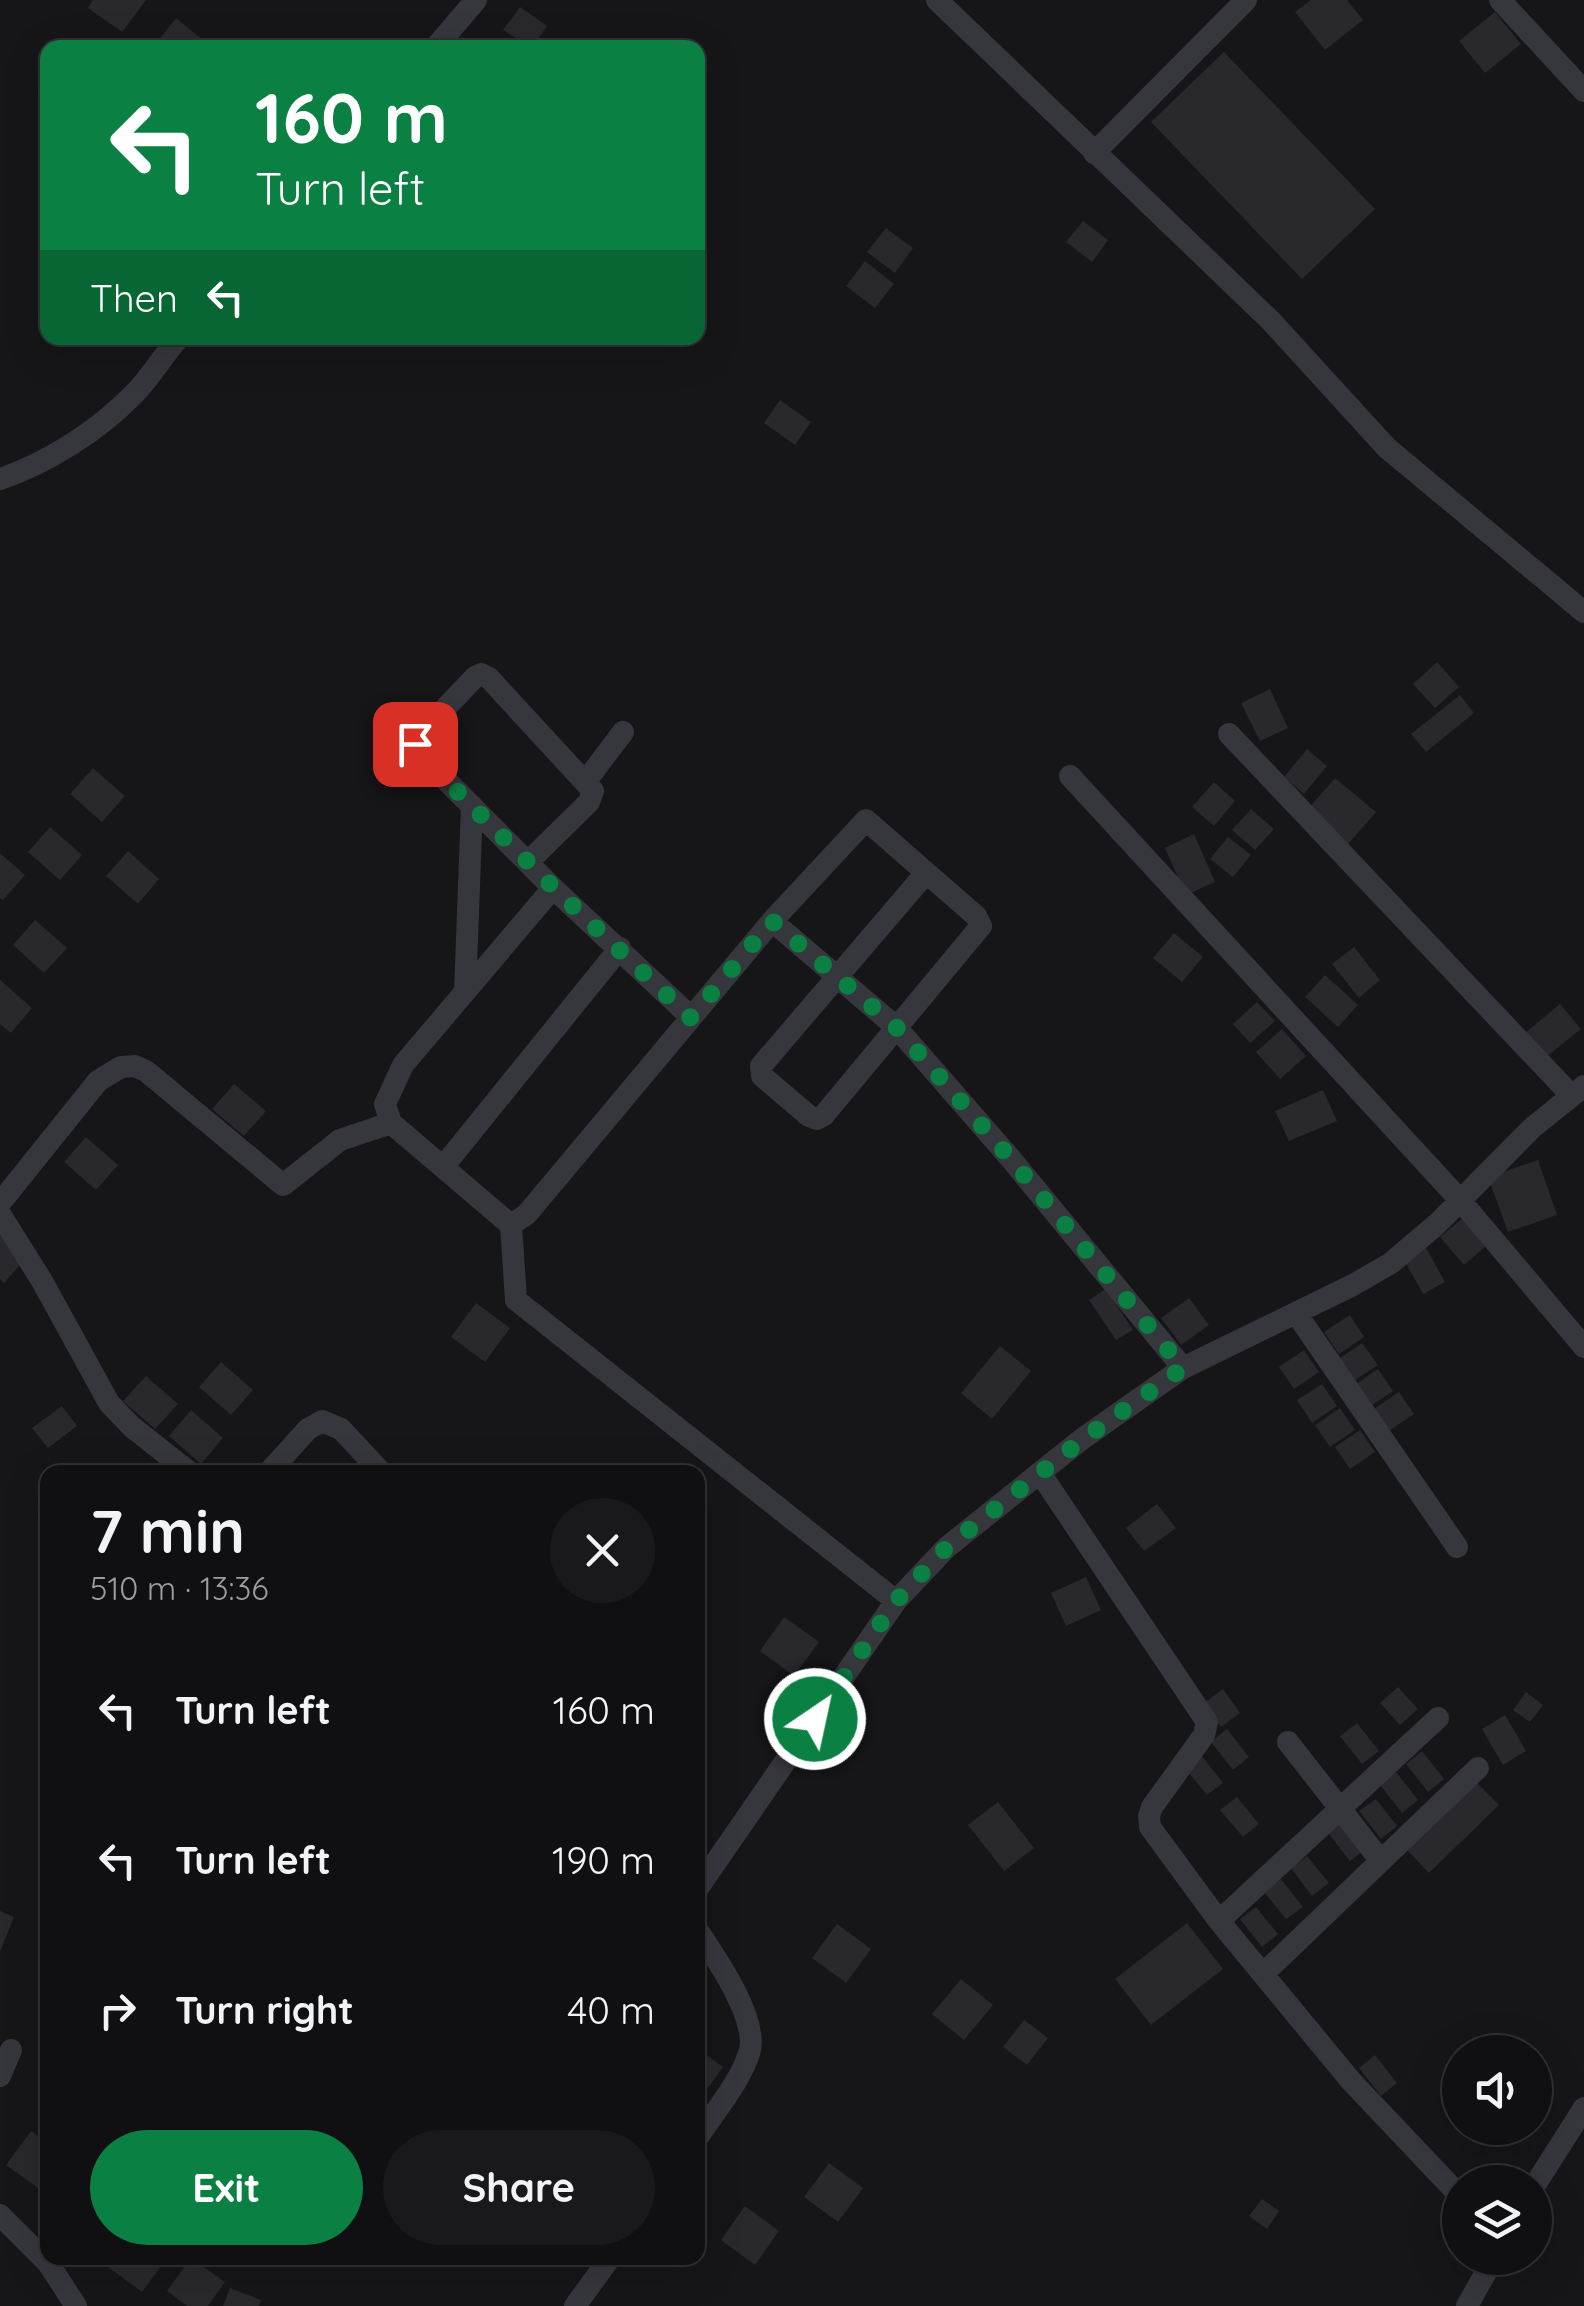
<!DOCTYPE html>
<html lang="en">
<head>
<meta charset="utf-8">
<style>
	body { margin:0; font-family:Quicksand,sans-serif; background:#19191b; color:#f1f3f6; height:100vh; display:flex; flex-direction:column; font-size:38px; white-space:nowrap }
	* { box-sizing:border-box; margin:0 }
	p { font-size:32px; color:#9c9d9f }
	.icon { flex:none; width:55px; height:55px; fill:none; stroke:currentColor; stroke-width:2; stroke-linecap:round; stroke-linejoin:round }
	.map { position:relative; flex:1; overflow:hidden }
	.details { position:absolute; left:40px; top:1465px; width:665px; height:800px; display:flex; flex-direction:column; background:#101012; border-radius:20px; box-shadow:0 10px 40px #0002,0 0 0 2px #303032 }
	.details>* { flex:none }
	.banner { position:absolute; left:40px; top:40px; width:665px; height:305px; border-radius:20px; box-shadow:0 10px 40px #0002,0 0 0 2px #303032; background:#0b8043; color:#fff; overflow:hidden }
	.buttons { position:absolute; left:1442px; top:2035px; display:grid; gap:20px }
	.buttons a { display:grid; place-items:center; width:110px; height:110px; border-radius:50%; background:#101012; box-shadow:0 10px 40px #0002,0 0 0 2px #303032; font-size:50px }
	.pin { position:absolute; display:grid; place-items:center; width:85px; height:85px; color:#fff; margin:-42px; border-radius:20px; box-shadow:0 5px 15px #0006 }
	.me { position:absolute; width:110px; margin:-55px; rotate:34deg; stroke-linejoin:round; filter:drop-shadow(0 0 8px #0008) }
	.turn { display:flex; align-items:center; gap:35px; height:210px; padding:0 50px; font-size:45px }
	.turn .icon { width:130px; height:130px; stroke-width:2.5 }
	.turn b { display:block; font-size:70px; line-height:85px }
	.then { display:flex; align-items:center; height:95px; padding:0 50px; background:#0003; gap:20px; font-size:38px }
	.round { display:grid; place-items:center; flex:none; width:105px; height:105px; border-radius:52px; background:#19191b }
	.headline { display:flex; align-items:center; justify-content:space-between; height:170px; padding:0 50px }
	h1 { font-size:60px; font-weight:700; line-height:75px }
	.cta { display:flex; gap:20px; margin-top:auto; padding:20px 50px }
	.cta a { flex:1; height:115px; border-radius:60px; background:#0b8043; color:#fff; font-size:40px; font-weight:700; line-height:115px; text-align:center }
	.cta a+a { background:#19191b; color:#f1f3f6 }
	ul { padding:0; list-style:none }
	li { display:flex; align-items:center; gap:30px; height:150px; padding:0 50px }
	li div { flex:1 }
	li b { display:block; font-size:38px }
	li em { font-style:normal }
	.map>svg:first-child { display:block }
	.building { fill:#29282c }
	.lines { fill:none; stroke-linecap:round; stroke-linejoin:round }
	.minor { stroke:#36363d; stroke-width:22 }
	.route { stroke:#0b8043; stroke-width:18; stroke-dasharray:0 32.4 }
</style>
</head>
<body>
<div class="map">
<svg width="1584" height="2306" viewBox="0 0 1584 2306">
	<rect width="100%" height="100%" fill="#161518"/>
	<!-- building -->
	<path class="building" d="M93,0h53l-24,32 -34,-24z
		M1311,0h36l16,20 -38,30 -30,-38z
		M520,7l27,19 -15,22 -29,-18z
		M1495,12l26,32 -36,29 -26,-32z
		M176,18l27,22 -5,8h-33l-7,-7z
		M1224,52l151,157 -73,70 -151,-157z
		M1083,221l25,19 -16,22 -26,-20z
		M886,228l27,20 -18,25 -28,-21z
		M865,261l29,23 -19,24 -29,-22z
		M780,400l31,22 -16,23 -31,-22z
		M1437,662l22,25 -24,21 -22,-24z
		M1270,689l18,39 -28,13 -19,-38z
		M1460,695l14,18 -48,39 -15,-18z
		M1307,749l20,17 -23,28 -20,-17z
		M93,768l32,28 -23,26 -32,-28z
		M1335,778l41,34 -28,32 -40,-35z
		M1214,782l21,19 -21,25 -22,-19z
		M1251,809l23,20 -19,21 -23,-20z
		M50,827l32,28 -22,25 -32,-28z
		M1194,834l21,48 -29,13 -21,-47z
		M1228,837l23,18 -18,22 -23,-18z
		M128,851l31,28 -21,25 -32,-28z
		M0,853l25,22 -22,25 -3,-2z
		M35,920l32,28 -23,25 -31,-28z
		M1174,933l29,24 -21,25 -29,-24z
		M1354,947l26,33 -21,18 -27,-34z
		M1325,975l33,30 -20,22 -33,-30z
		M0,980l32,28 -21,25 -11,-9z
		M1257,1002l18,19 -25,22 -17,-19z
		M1560,1004l21,25 -35,28 -21,-24z
		M1282,1029l24,27 -26,23 -24,-27z
		M234,1084l32,27 -22,25 -32,-27z
		M1323,1090l14,31 -48,20 -14,-30z
		M86,1137l32,28 -22,25 -32,-28z
		M1538,1160l19,55 -49,17 -20,-55z
		M1463,1218l24,27 -23,20 -24,-28z
		M0,1235l26,23 -22,25 -4,-4z
		M1425,1246l20,36 -22,12 -20,-36z
		M1106,1289l27,41 -17,10 -27,-40z
		M1189,1298l20,27 -28,20 -20,-27z
		M476,1303l34,25 -25,34 -34,-25z
		M1350,1315l14,22 -25,17 -15,-22z
		M1362,1343l16,22 -26,17 -15,-22z
		M1000,1346l31,25 -39,48 -31,-26z
		M1304,1350l15,22 -25,17 -15,-22z
		M221,1362l32,28 -22,25 -32,-28z
		M1378,1369l15,22 -25,17 -15,-22z
		M146,1376l32,28 -23,25 -32,-28z
		M1322,1384l15,22 -25,17 -15,-23z
		M1399,1392l15,22 -25,17 -15,-22z
		M62,1406l15,20 -29,22 -16,-20z
		M1340,1408l15,22 -25,17 -15,-22z
		M191,1410l32,28 -22,26 -32,-28z
		M1360,1430l15,22 -25,17 -15,-22z
		M1157,1504l19,24 -32,23 -18,-23z
		M1086,1577l15,33 -35,16 -15,-33z
		M784,1617l35,25 -25,34 -34,-25z
		M1398,1687l20,22 -18,16 -20,-22z
		M1223,1689l17,24 -19,14 -17,-24z
		M1526,1692l17,13 -13,17 -17,-12z
		M1505,1715l21,36 -23,14 -21,-36z
		M1357,1723l22,28 -17,13 -22,-28z
		M1227,1729l22,28 -16,13 -22,-28z
		M1422,1751l22,28 -16,13 -22,-28z
		M1201,1755l22,28 -16,12 -22,-27z
		M1396,1772l22,28 -16,13 -22,-28z
		M1476,1782l23,23 -70,68 -23,-24z
		M1237,1797l22,27 -16,13 -23,-27z
		M1376,1799l21,27 -16,13 -22,-28z
		M998,1802l36,46 -30,23 -36,-46z
		M1345,1820l22,28 -17,13 -22,-28z
		M1307,1856l22,27 -17,13 -21,-28z
		M1281,1879l22,28 -17,12 -22,-27z
		M1256,1907l22,27 -16,13 -22,-28z
		M0,1911l14,6 -14,35z
		M1187,1923l36,46 -72,56 -36,-46z
		M837,1924l34,25 -25,34 -34,-25z
		M961,1979l32,26 -29,35 -32,-26z
		M1024,2020l24,18 -21,27 -24,-18z
		M698,2049l25,18 -25,35z
		M1375,2055l22,28 -16,13 -22,-28z
		M31,2131l17,12v37l-7,10 -35,-25z
		M829,2163l34,25 -25,34 -34,-25z
		M1262,2199l17,12 -12,18 -18,-13z
		M745,2206l34,25 -24,34 -34,-25z
		M115,2258h52l-25,34 -34,-25z
		M191,2258l34,24 -17,24h-21l-20,-15z
		M230,2288l31,12 -2,6h-36z"/>
	<g class="lines">
		<!-- minor -->
		<path class="minor" d="M937,0l334,321 116,127 197,164
			M1500,0l84,91
			M435,48l41,-48
			M1094,153l152,-153
			M0,479c48,-16 99,-49 134,-85 17,-17 29,-39 45,-56
			M1229,734l343,362
			M1070,776l390,424 124,147
			M586,781l37,-49
			M528,862l61,-60 4,-11 -104,-113 -8,-4 -6,3 -57,60 -3,7 2,7 136,137 138,129
			M772,921l124,106 115,132 172,209
			M465,992l7,-186
			M391,1123l-6,-19 18,-39 150,-177
			M443,1167l177,-219
			M0,1203l98,-122 23,-14 14,-1 11,5 137,114 57,-45 51,-17 120,102 5,75 380,301
			M0,1214l42,67 67,122 23,24 57,45
			M511,1225l16,-11 245,-293 94,-101 110,96 5,10 -157,189 -7,4 -8,-3 -47,-40 -1,-10 165,-193
			M1296,1313l161,234
			M269,1472l39,-43 14,-8 19,8 40,43
			M1040,1473l167,249 -3,13 -52,72 -3,9 1,11 69,94 132,160 109,115
			M1288,1742l93,119
			M698,1888l198,-287 50,-53 136,-109 101,-71 170,-83 38,-22 46,-39 95,-96 52,-42
			M1219,1921l219,-203
			M698,1931c18,27 59,86 52,119 -8,30 -35,61 -52,87
			M1263,1974l215,-206
			M0,2076l11,-26
			M1535,2185l49,-77
			M0,2215l48,48 28,43
			M575,2306l35,-48
			M1467,2306l27,-48"/>
	</g>
	<g class="lines">
		<!-- route -->
		<path class="route" d="M415,744l3,8 136,136 137,130 81,-97 124,106 115,132 172,209 -101,72 -136,108 -50,53 -81,118"/>
	</g>
</svg>
<div class="buttons">
<a><svg class="icon" aria-label="sound" viewBox="0 0 24 24"><path d="M4 9h4l5-4v14l-5-4H4zM17 9q2 3 0 6"/></svg></a>
<a><svg class="icon" aria-label="layers" viewBox="0 0 24 24"><path d="M12 4l9 5-9 5-9-5zM3 14l9 5 9-5"/></svg></a>
</div>
<div class="pin" style="left:415px;top:744px;background:#d93025"><svg class="icon" aria-label="arrive" viewBox="0 0 24 24"><path d="M6 21V4h12l-3 4 3 4H6"/></svg></div>
<svg class="me" style="left:815px;top:1719px" viewBox="-20 -20 40 40"><circle r="17" fill="#0b8043" stroke="#fff" stroke-width="3"/><path d="M0-11L8 9 0 5-8 9z" fill="#fff"/></svg>
<div class="banner">
<div class="turn"><svg class="icon" aria-label="left" viewBox="0 0 24 24"><path d="M17 20v-9H6M10 6l-5 5 5 5"/></svg><div><b>160 m</b>Turn left</div></div>
<div class="then">Then<svg class="icon" aria-label="left" viewBox="0 0 24 24"><path d="M17 20v-9H6M10 6l-5 5 5 5"/></svg></div>
</div>
<section class="details">
<div class="headline"><div><h1>7 min</h1><p>510 m · 13:36</p></div><a class="round"><svg class="icon" aria-label="close" viewBox="0 0 24 24"><path d="M6 6l12 12M18 6L6 18"/></svg></a></div>
<ul>
<li><svg class="icon" aria-label="left" viewBox="0 0 24 24"><path d="M17 20v-9H6M10 6l-5 5 5 5"/></svg><div><b>Turn left</b></div><em>160 m</em></li>
<li><svg class="icon" aria-label="left" viewBox="0 0 24 24"><path d="M17 20v-9H6M10 6l-5 5 5 5"/></svg><div><b>Turn left</b></div><em>190 m</em></li>
<li><svg class="icon" aria-label="right" viewBox="0 0 24 24"><path d="M7 20v-9h11M14 6l5 5-5 5"/></svg><div><b>Turn right</b></div><em>40 m</em></li>
</ul>
<div class="cta"><a>Exit</a><a>Share</a></div>
</section>
</div>
</body>
</html>
